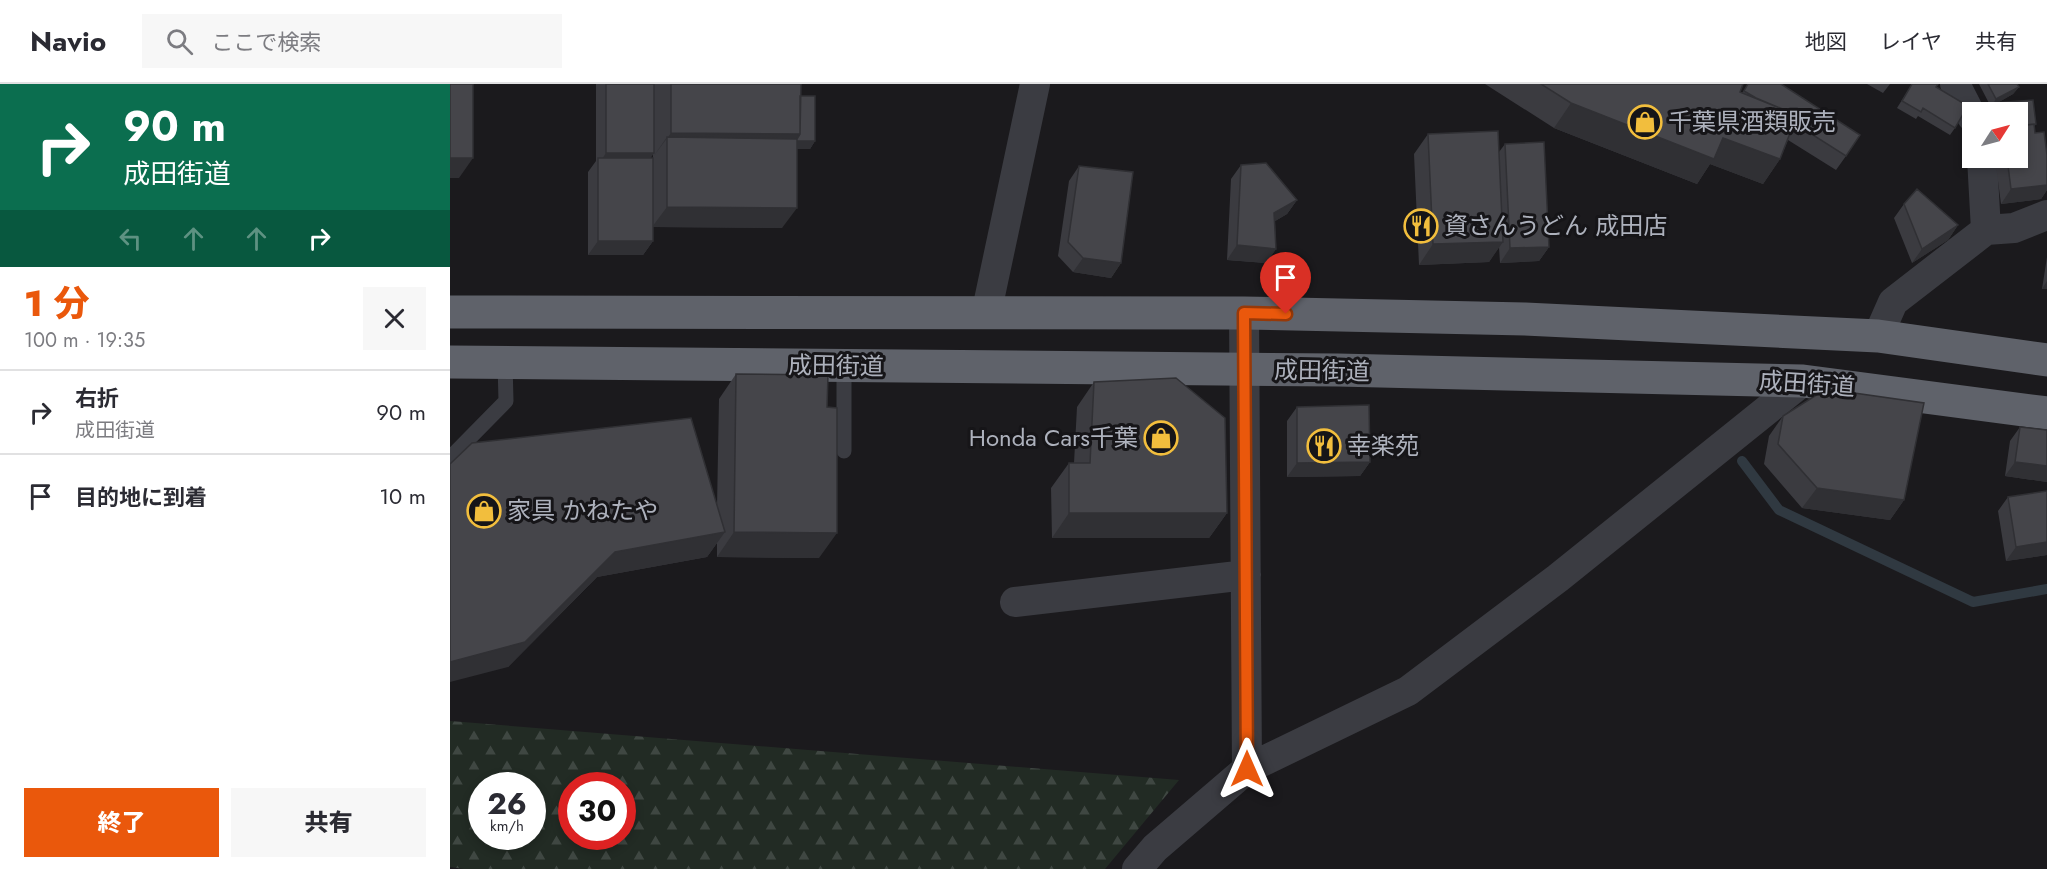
<!DOCTYPE html>
<html lang="ja">
<head>
<meta charset="utf-8">
<style>
	body { margin:0; font-family:Jost,"Noto Sans JP",sans-serif; background:#f7f7f7; color:#2b2b33; height:100vh; display:flex; flex-direction:column; font-size:22px; white-space:nowrap }
	* { box-sizing:border-box; margin:0 }
	p { font-size:20px; color:#7c7c81 }
	.icon { flex:none; width:33px; height:33px; fill:none; stroke:currentColor; stroke-width:2; stroke-linecap:round; stroke-linejoin:round }
	.map { position:relative; flex:1; overflow:hidden }
	.drawer { display:flex; flex-direction:column; background:#fff; width:450px }
	.drawer>* { flex:none }
	.banner { background:#0b6e4f; color:#fff; overflow:hidden }
	.needle { width:39px; rotate:54deg }
	.fabs { position:absolute; left:1512px; top:18px; display:grid; gap:12px }
	.fabs a { display:grid; place-items:center; width:66px; height:66px; border-radius:0px; background:#fff; box-shadow:0 3px 9px #0003; font-size:30px }
	.speed { position:absolute; left:18px; top:688px; display:flex; gap:12px; font-size:30px; font-weight:700; text-align:center }
	.speed>* { display:grid; place-content:center; width:78px; height:78px; border-radius:50%; background:#fff; box-shadow:0 3px 9px #0003; line-height:1 }
	.speed small { font-size:15px; font-weight:400 }
	.speed .limit { border:9px solid #d22; background:#fff; color:#111 }
	.pin { position:absolute; display:grid; place-items:center; width:51px; height:51px; color:#fff; margin:-62px -26px; border-radius:50% 50% 50% 0; rotate:-45deg; box-shadow:0 0 6px #0007 }
	.pin .icon { rotate:45deg }
	.me { position:absolute; width:66px; margin:-33px; rotate:0deg; stroke-linejoin:round; filter:drop-shadow(0 0 4px #0008) }
	.turn { display:flex; align-items:center; gap:21px; height:126px; padding:0 24px; font-size:27px }
	.turn .icon { width:78px; height:78px; stroke-width:2.5 }
	.turn b { display:block; font-size:42px; line-height:51px }
	.lanes { display:flex; align-items:center; height:57px; padding:0 24px; background:#0003; justify-content:center; gap:30px; direction:ltr }
	.lanes .off { opacity:.35 }
	.round { display:grid; place-items:center; flex:none; width:63px; height:63px; border-radius:0px; background:#f7f7f7 }
	.overview { display:flex; align-items:center; justify-content:space-between; height:102px; padding:0 24px }
	h1 { font-size:36px; font-weight:800; line-height:45px; color:#ea580c }
	.button { display:flex; gap:12px; margin-top:auto; padding:12px 24px }
	.button a { flex:1; height:69px; border-radius:0px; background:#ea580c; color:#fff; font-size:24px; font-weight:800; line-height:69px; text-align:center }
	.button a+a { background:#f7f7f7; color:#2b2b33 }
	ul { padding:0; list-style:none }
	li { display:flex; align-items:center; gap:18px; height:84px; padding:0 24px; border-top:2px solid #e1e1e2 }
	li div { flex:1 }
	li b { display:block; font-size:22px }
	li em { font-style:normal }
	header { display:flex; align-items:center; gap:36px; box-sizing:border-box; height:84px; padding:0 30px; background:#fff; border-bottom:2px solid #e1e1e2 }
	header strong { font-size:28px }
	nav { display:flex; gap:33px; margin-inline-start:auto; font-size:21px }
	.search { width:420px; height:54px; background:#f7f7f7; display:flex; align-items:center; gap:15px; box-sizing:border-box; padding:0 21px; border-radius:0px; color:#7c7c81; font-size:22px }
	main { display:flex; flex:1; min-height:0 }
	.map>svg:first-child { display:block }
	.forest { fill:url(#forest-firs); fill-rule:evenodd }
	.lines { fill:none; stroke-linecap:round; stroke-linejoin:round }
	.stream { stroke:#303941; stroke-width:10 }
	.service { stroke:#3b3c42; stroke-width:15 }
	.minor { stroke:#3b3c42; stroke-width:30 }
	.trunk { stroke:#5f626a; stroke-width:33 }
	.wall { fill:#3b3b40; fill-rule:evenodd }
	.shaded-wall { fill:#303034 }
	.building { fill:#45454a; stroke:#303034; stroke-width:1.5 }
	.route-casing { stroke:#983908; stroke-width:15 }
	.route { stroke:#ea580c; stroke-width:10 }
	.labels { text-anchor:middle; stroke-width:6; stroke-linejoin:round; paint-order:stroke }
	.poi-label { font-size:24px; fill:#adb1bc; stroke:#161518; text-anchor:start }
	.street-label { font-size:24px; fill:#adb1bc; stroke:#161518 }
</style>
</head>
<body>
<header>
<strong>Navio</strong>
<div class="search"><svg class="icon" aria-label="search" viewBox="0 0 24 24"><circle cx="10" cy="10" r="6"/><path d="M15 15l6 6"/></svg>ここで検索</div>
<nav><a>地図</a><a>レイヤ</a><a>共有</a></nav>
</header>
<main>
<section class="drawer">
<div class="banner">
<div class="turn"><svg class="icon" aria-label="right" viewBox="0 0 24 24"><path d="M7 20v-9h11M14 6l5 5-5 5"/></svg><div><b>90 m</b>成田街道</div></div>
<div class="lanes"><svg class="icon off" aria-label="left" viewBox="0 0 24 24"><path d="M17 20v-9H6M10 6l-5 5 5 5"/></svg><svg class="icon off" aria-label="ahead" viewBox="0 0 24 24"><path d="M12 20V5M6 11l6-6 6 6"/></svg><svg class="icon off" aria-label="ahead" viewBox="0 0 24 24"><path d="M12 20V5M6 11l6-6 6 6"/></svg><svg class="icon" aria-label="right" viewBox="0 0 24 24"><path d="M7 20v-9h11M14 6l5 5-5 5"/></svg></div>
</div>
<div class="overview"><div><h1>1 分</h1><p>100 m · 19:35</p></div><a class="round"><svg class="icon" aria-label="close" viewBox="0 0 24 24"><path d="M6 6l12 12M18 6L6 18"/></svg></a></div>
<ul>
<li><svg class="icon" aria-label="right" viewBox="0 0 24 24"><path d="M7 20v-9h11M14 6l5 5-5 5"/></svg><div><b>右折</b><p>成田街道</p></div><em>90 m</em></li>
<li><svg class="icon" aria-label="arrive" viewBox="0 0 24 24"><path d="M6 21V4h12l-3 4 3 4H6"/></svg><div><b>目的地に到着</b></div><em>10 m</em></li>
</ul>
<div class="button"><a>終了</a><a>共有</a></div>
</section>
<div class="map">
<svg width="1597" height="785" viewBox="0 0 1597 785">
	<defs>
		<pattern id="forest-firs" width="22" height="20" patternUnits="userSpaceOnUse" patternTransform="scale(1.5)"><rect width="22" height="20" fill="#222b24"/><path d="M5 1l3.5 6h-7zM16 11l3.5 6h-7z" fill="#3f4742"/></pattern>
	</defs>
	<rect width="100%" height="100%" fill="#1b1a1d"/>
	<!-- forest -->
	<path class="forest" d="M0,637l729,59 -74,89h-641l-14,-2zM32,702h50v51h-50zM122,702h50v51h-50z"/>
	<g class="lines">
		<!-- stream -->
		<path class="stream" d="M1292,377l37,49 194,92 74,-13"/>
		<!-- service -->
		<path class="service" d="M394,367v-85
			M0,374l56,-57 -1,-38"/>
		<!-- minor -->
		<path class="minor" d="M1505,0l17,33
			M1532,74l4,72
			M794,229l3,456 161,-78 150,-113 245,-197
			M539,230l-1,-9 47,-221
			M1428,252l15,-34 93,-72 28,-2 33,-13
			M565,518l231,-27
			M687,785l18,-21 92,-79"/>
		<!-- trunk -->
		<path class="trunk" d="M0,228l794,1 281,6 353,17 169,24
			M0,278l888,8 465,11 244,32"/>
	</g>
	<!-- wall -->
	<path class="wall" d="M146,0h205l-1,12 15,45 -5,8h-13l-15,79 -129,-1v14l-10,14h-55v-83l8,-11zM203,70v26l-3,-22z
		M1035,0h258l-3,8 2,1 6,-9h33l65,72 -10,14 -48,-30 -8,19 -17,25 -53,-20 -13,20 -143,-56z
		M1417,0h23l-7,9z
		M1462,0h26l-2,3 19,41 -5,7 -32,-19 -2,3 -19,-11z
		M1529,0h38l2,3 -6,7 -16,9 36,-3 3,24 -2,3 1,6 9,-1 3,23v35l-6,9 -40,5 -6,-46h23v-46h-29v-1l3,-5 -1,1z
		M978,50l71,18 6,-8 44,103 -10,14 -39,2 -1,-16 -10,15 -70,3 -5,-111z
		M791,81l56,35 -10,14 -12,7 1,28 -10,14 -39,-3 4,-81z
		M629,82l42,97 -10,15 -38,-6 -15,-16 11,-75z
		M1454,120l54,21 -10,15 -36,23 -18,-45z
		M1597,173v32h-5z
		M286,290l83,184 -102,-1v-14l-10,14 -110,20 -89,90 -58,-203 267,43 2,-108z
		M644,298l133,131 -18,25h-157l-1,-50 18,-25h5l3,-56z
		M847,323l73,55 -10,14 -73,1v-56z
		M1333,332l121,84 -14,20 -88,-12 -38,-44 5,-28z
		M1570,343l27,3v52l-42,-6 5,-35z
		M1597,407v64l-41,6 -8,-50 10,-14z"/>
	<!-- shaded-wall -->
	<path class="shaded-wall" d="M1569,3l-6,7 -19,11v-2l-3,4 5,-8z
		M1121,19l152,35 57,21 -17,25 -53,-20 -13,20 -143,-56z
		M221,49l129,1 15,7 -5,8h-20l-123,-12 -14,20z
		M156,69h48l-10,15 -46,-3z
		M0,74h23l-14,20h-9z
		M1597,101v5l-6,9 -40,5 10,-15z
		M847,116l-10,14 -23,14 10,-15z
		M217,123l130,1 -15,20 -130,-1z
		M1508,141l-10,15 -36,23 10,-14z
		M148,157h55l-10,14h-55z
		M1053,158l-14,20 -70,3 14,-21z
		M787,161l39,4 -10,14 -39,-3z
		M1099,163l-10,14 -39,2 10,-15z
		M633,174l38,5 -10,15 -38,-6z
		M1597,197v8h-5z
		M920,378l-10,14 -73,1 10,-14z
		M1565,378l32,4v16l-42,-6z
		M1367,404l87,12 -14,20 -88,-12z
		M619,429h158l-18,25h-157z
		M275,448l-18,25 -110,20 -89,90 -58,15v-20l165,-110z
		M284,448l103,1 -18,25 -102,-1z
		M1597,458v13l-41,6 10,-14z"/>
	<!-- building -->
	<path class="building" d="M0,0h23v74h-23z
		M156,0h48v69h-48z
		M221,0h130l-1,50 -129,-1z
		M1091,0h202l-3,8 57,23 -17,44 -57,-21 -9,21 -143,-56z
		M1298,0h33l79,51 -14,21 -52,-33 3,-8 -41,-17 -12,-7z
		M1462,0h26l-2,3 32,19 -13,22 -32,-20 -2,4 -19,-11z
		M1538,0h29l2,3 -23,12z
		M350,12h15v45h-18v-2l3,-5z
		M1583,16l3,24 -18,2v-14h-23l-1,-9z
		M1584,40l1,9 9,-1 3,23v30l-36,4 -4,-31h11v-32z
		M1048,47l5,111 -70,2 -5,-110z
		M217,53l130,2v69l-130,-1z
		M1094,58l5,105 -39,1 -5,-104z
		M148,74h55v83h-55z
		M816,79l31,37 -23,13 2,36 -39,-4 4,-80z
		M629,82l54,6 -12,91 -38,-5 -15,-16z
		M1467,105l41,36 -36,24 -18,-45z
		M286,290l92,1 -1,32 10,1v125l-103,-1z
		M726,294l49,40 2,95h-158v-50h21l4,-81z
		M1376,305l98,14 -20,97 -87,-12 -39,-44 5,-28z
		M919,321l1,57 -73,1v-56z
		M241,334l34,114 -110,20 -90,90 -75,20v-198l22,-21z
		M1570,343l27,3v36l-32,-4z
		M1597,407v51l-31,5 -8,-50z"/>
	<g class="lines">
		<!-- route casing -->
		<g class="route-casing">
			<path id="route" d="M797,685l-3,-456 42,1"/>
		</g>
		<!-- route -->
		<use href="#route" class="route"/>
	</g>
	<!-- icons -->
	<defs>
		<g id="shop-ring" transform="scale(1.725)"><circle r="9.5" fill="#161518" stroke="#f2be3d" stroke-width="1.5"/><path d="M-5-2.5h2.3a2.7 3.5 0 0 1 5.4 0H5L5.5 6h-11ZM-1.5-2.5h3a1.5 2.3 0 0 0-3 0Z" fill="#f2be3d"/></g>
		<g id="restaurant-ring" transform="scale(1.725)"><circle r="9.5" fill="#161518" stroke="#f2be3d" stroke-width="1.5"/><path d="M-5-6h1v4h1v-4h1v4h1v-4h1v5L-1.5 .5V6h-2V.5L-5-1ZM5-6V6H3V1.5H1.5Q1.5-4 5-6Z" fill="#f2be3d"/></g>
	</defs>
	<g fill-rule="evenodd">
		<use href="#shop-ring" x="1195" y="38"/>
		<use href="#restaurant-ring" x="971" y="142"/>
		<use href="#shop-ring" x="711" y="354"/>
		<use href="#restaurant-ring" x="874" y="362"/>
		<use href="#shop-ring" x="34" y="427"/>
	</g>
	<g class="labels">
		<!-- poi labels -->
		<g class="poi-label">
			<text x="1218" y="46">千葉県酒類販売</text>
			<text x="994" y="150">資さんうどん 成田店</text>
			<text x="688" y="362" text-anchor="end">Honda Cars千葉</text>
			<text x="897" y="370">幸楽苑</text>
			<text x="57" y="435">家具 かねたや</text>
		</g>
		<!-- street labels -->
		<g class="street-label">
			<text transform="translate(386 282) rotate(1)" y="8">成田街道</text>
			<text transform="translate(872 287) rotate(1)" y="8">成田街道</text>
			<text transform="translate(1357 300) rotate(4)" y="8">成田街道</text>
		</g>
	</g>
</svg>
<div class="fabs">
<a><svg class="needle" viewBox="-14 -14 28 28"><path d="M0-13l5 13h-10z" fill="#e53935"/><path d="M0 13l5-13h-10z" fill="#7c7c81"/></svg></a>
</div>
<div class="speed"><div>26<small>km/h</small></div><div class="limit">30</div></div>
<div class="pin" style="left:836px;top:230px;background:#d93025"><svg class="icon" aria-label="arrive" viewBox="0 0 24 24"><path d="M6 21V4h12l-3 4 3 4H6"/></svg></div>
<svg class="me" style="left:797px;top:685px" viewBox="-20 -20 40 40"><path d="M0-17L14 15 0 8-14 15z" fill="#ea580c" stroke="#fff" stroke-width="4"/></svg>
</div>
</main>
</body>
</html>
